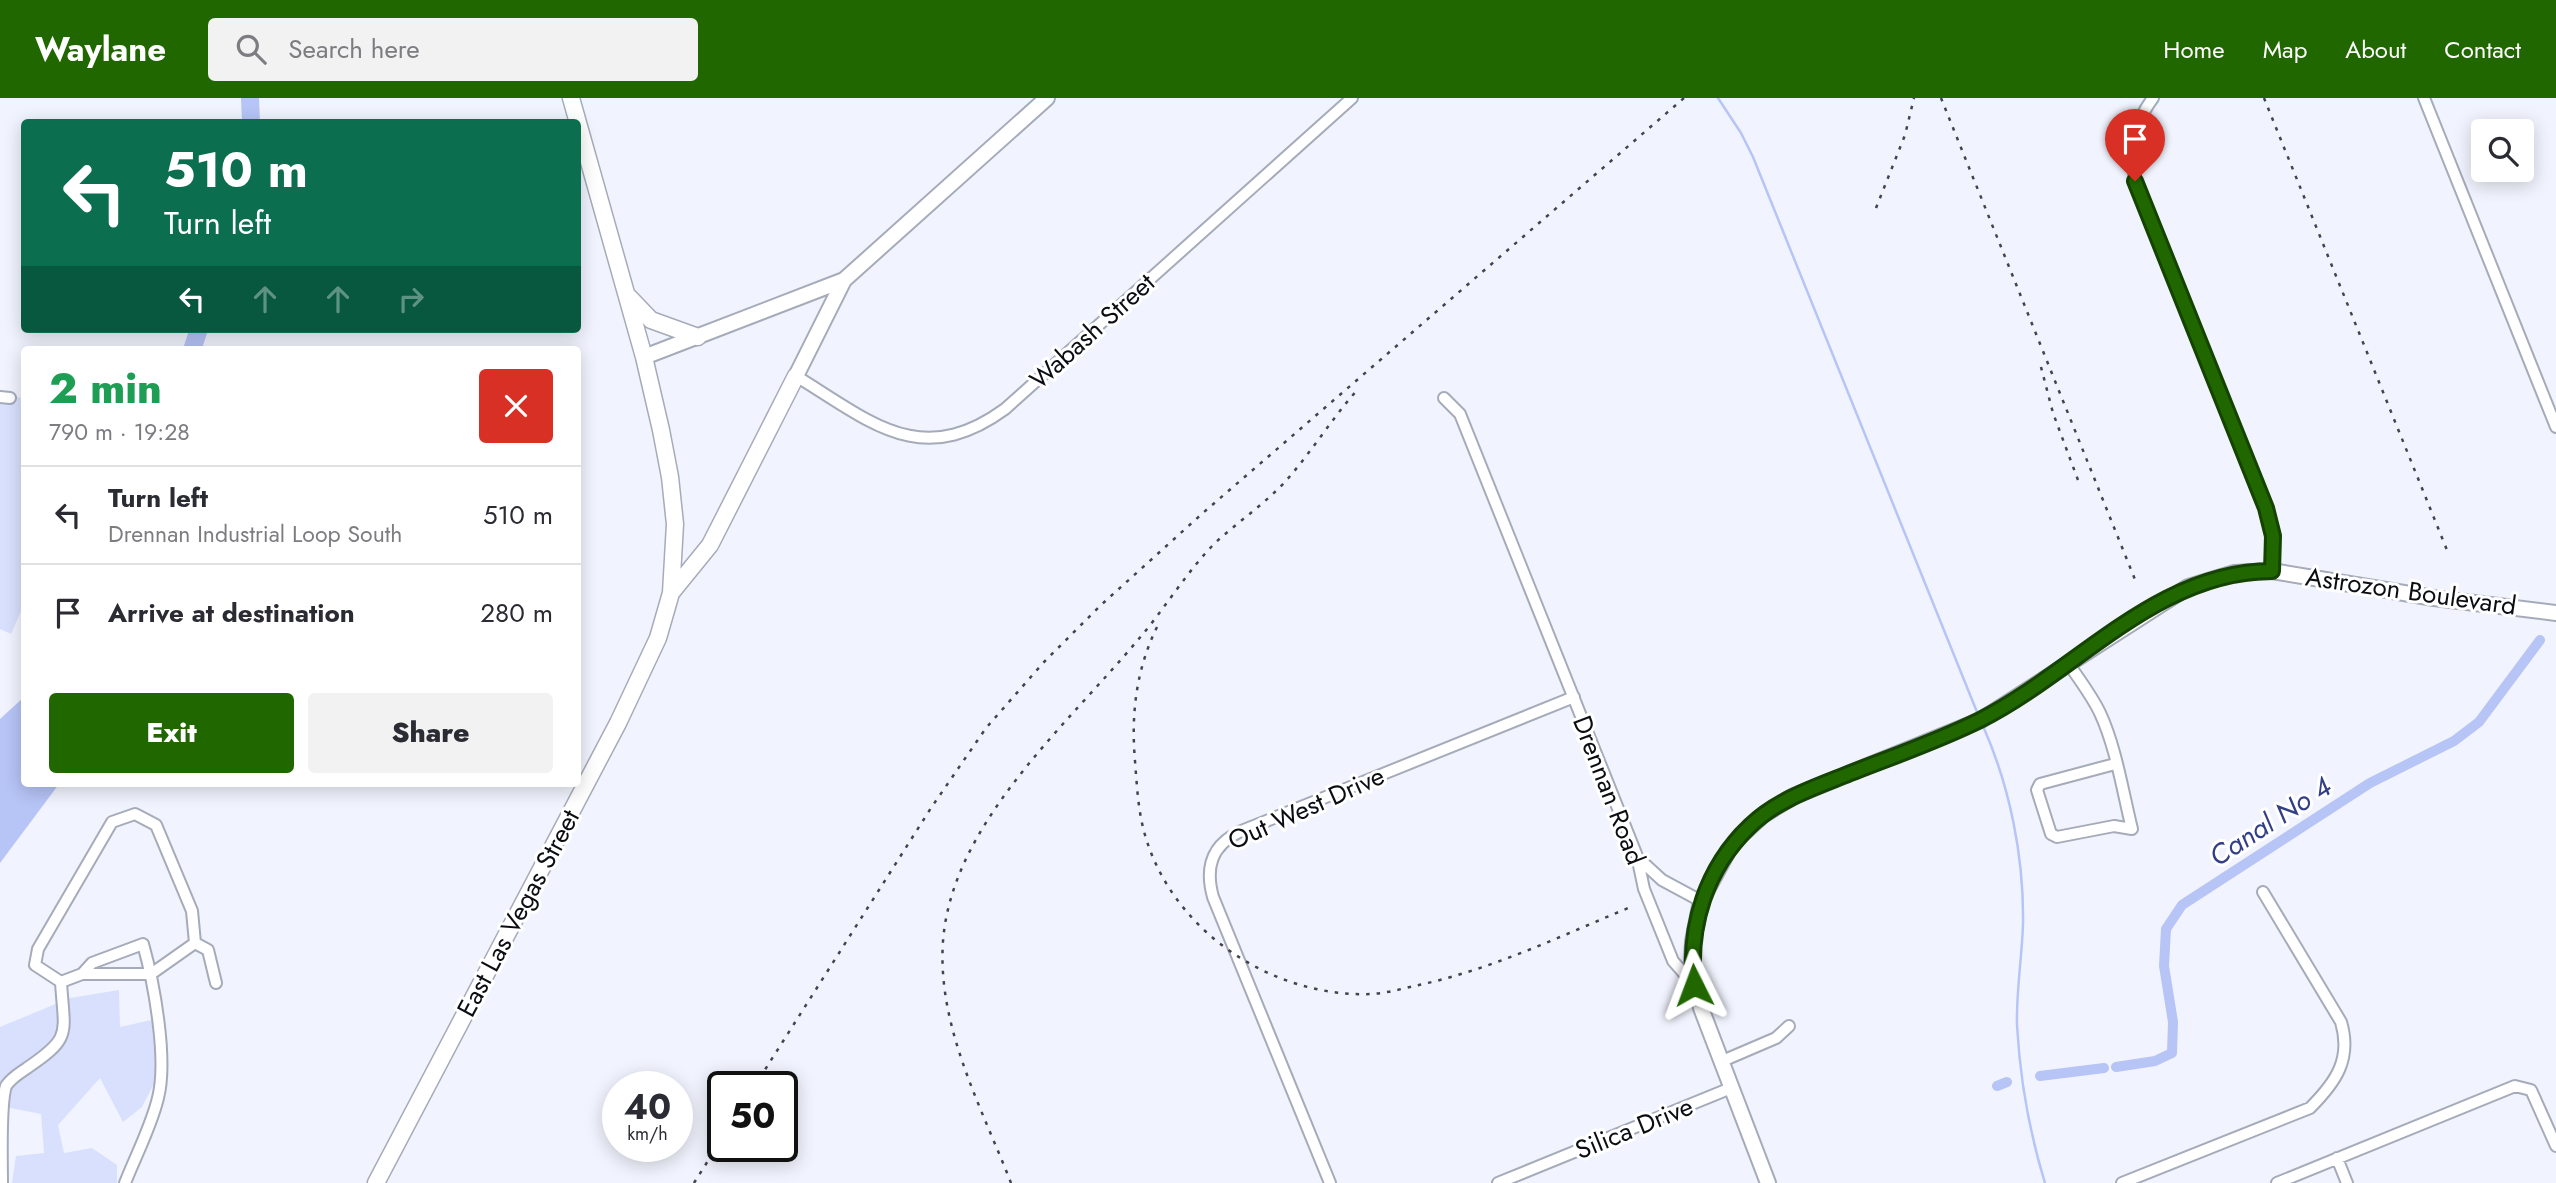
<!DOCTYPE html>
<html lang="en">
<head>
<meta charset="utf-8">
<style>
	body { margin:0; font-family:Jost,sans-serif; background:#f2f2f3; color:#2b2b33; height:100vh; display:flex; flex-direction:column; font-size:26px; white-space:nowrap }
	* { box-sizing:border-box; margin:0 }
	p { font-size:23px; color:#7c7c81 }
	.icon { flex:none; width:38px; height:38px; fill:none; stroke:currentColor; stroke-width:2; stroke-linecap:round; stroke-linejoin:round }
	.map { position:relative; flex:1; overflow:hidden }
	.sheet { position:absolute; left:21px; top:248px; width:560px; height:441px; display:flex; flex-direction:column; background:#fff; border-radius:7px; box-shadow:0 4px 18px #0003 }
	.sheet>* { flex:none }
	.hud { position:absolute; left:21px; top:21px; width:560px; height:214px; border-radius:7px; box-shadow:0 4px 18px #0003; background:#0b6e4f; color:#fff; overflow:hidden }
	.fabs { position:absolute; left:2471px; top:21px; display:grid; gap:14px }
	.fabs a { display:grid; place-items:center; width:63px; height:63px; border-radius:7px; background:#fff; box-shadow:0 4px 18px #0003; font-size:35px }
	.speed { position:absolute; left:602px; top:973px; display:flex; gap:14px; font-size:35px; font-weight:700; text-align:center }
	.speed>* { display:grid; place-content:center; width:91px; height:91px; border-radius:50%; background:#fff; box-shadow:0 4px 18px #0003; line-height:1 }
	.speed small { font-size:18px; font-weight:400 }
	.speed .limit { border:4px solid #111; border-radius:10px; background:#fff; color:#111 }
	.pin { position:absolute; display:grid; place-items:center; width:60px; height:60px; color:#fff; margin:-72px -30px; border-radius:50% 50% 50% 0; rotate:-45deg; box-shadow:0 0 7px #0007 }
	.pin .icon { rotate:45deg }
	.me { position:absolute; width:77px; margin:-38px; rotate:357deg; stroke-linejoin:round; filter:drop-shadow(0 0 5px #0008) }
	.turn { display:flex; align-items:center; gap:24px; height:147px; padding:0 28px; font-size:32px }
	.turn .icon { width:91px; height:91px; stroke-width:2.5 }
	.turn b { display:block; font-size:49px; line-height:60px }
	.lanes { display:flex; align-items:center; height:66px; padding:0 28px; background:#0003; justify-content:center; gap:35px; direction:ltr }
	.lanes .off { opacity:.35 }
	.round { display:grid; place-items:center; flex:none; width:74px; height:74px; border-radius:7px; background:#f2f2f3 }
	.headline { display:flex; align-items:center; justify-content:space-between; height:119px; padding:0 28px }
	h1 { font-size:42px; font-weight:800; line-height:52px; color:#1e9e55 }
	.action { display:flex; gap:14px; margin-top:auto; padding:14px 28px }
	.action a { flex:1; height:80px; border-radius:7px; background:#206700; color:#fff; font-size:28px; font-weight:800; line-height:80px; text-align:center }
	.action a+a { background:#f2f2f3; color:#2b2b33 }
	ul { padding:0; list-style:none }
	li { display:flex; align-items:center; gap:21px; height:98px; padding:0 28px; border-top:2px solid #e1e1e2 }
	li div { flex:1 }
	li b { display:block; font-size:26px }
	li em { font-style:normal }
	header { display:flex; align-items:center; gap:42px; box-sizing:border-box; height:98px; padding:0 35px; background:#206700; color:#fff }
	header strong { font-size:33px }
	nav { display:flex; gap:38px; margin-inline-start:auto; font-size:24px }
	.search { width:490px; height:63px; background:#f2f2f3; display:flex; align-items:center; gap:18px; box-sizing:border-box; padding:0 24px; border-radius:7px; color:#7c7c81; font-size:26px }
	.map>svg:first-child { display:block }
	.green { fill:#d8e0fd }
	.water { fill:#b6c4f6 }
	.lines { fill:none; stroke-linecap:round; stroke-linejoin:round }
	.stream { stroke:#b6c4f6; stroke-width:2.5 }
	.canal { stroke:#b6c4f6; stroke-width:10 }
	.river { stroke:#b6c4f6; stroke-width:18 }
	.street-casing { stroke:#a6abba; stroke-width:14 }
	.secondary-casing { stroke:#a6abba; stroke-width:18 }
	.primary-casing { stroke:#a6abba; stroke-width:19 }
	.street { stroke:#fff; stroke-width:10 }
	.secondary { stroke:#fff; stroke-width:14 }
	.primary { stroke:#fff; stroke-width:16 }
	.rail { stroke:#42444a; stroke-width:2.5; stroke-dasharray:3.5 7; stroke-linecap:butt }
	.route-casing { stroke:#154300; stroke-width:18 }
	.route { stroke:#206700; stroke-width:12 }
	.labels { text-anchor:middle; stroke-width:6; stroke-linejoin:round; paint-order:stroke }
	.street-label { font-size:26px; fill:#0b0d12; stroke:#fff }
	.water-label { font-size:28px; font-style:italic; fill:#323e86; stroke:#fff }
</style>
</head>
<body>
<header>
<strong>Waylane</strong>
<div class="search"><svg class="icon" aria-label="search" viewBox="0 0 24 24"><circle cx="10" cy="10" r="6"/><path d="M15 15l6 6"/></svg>Search here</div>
<nav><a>Home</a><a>Map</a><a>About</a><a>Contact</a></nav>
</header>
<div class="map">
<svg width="2556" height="1085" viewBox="0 0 2556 1085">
	<rect width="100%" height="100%" fill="#f1f4fe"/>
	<!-- green -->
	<path class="green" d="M0,297l24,3v206l-13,30 -11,-5z
		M119,892l1,37 36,-8 5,51 -19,37 -19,15 -23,-44 -42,47 6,28 28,-5 25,17v18h-105l4,-27 28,-3 -3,-39 -41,-8v-79l70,-29z"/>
	<!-- water -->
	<path class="water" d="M24,599v87h35l-59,79v-144z"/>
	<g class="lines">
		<!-- stream -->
		<path class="stream" d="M1718,0l23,35 12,24 226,560
			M1983,628c27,61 41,131 40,198 -1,34 -7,68 -6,101 3,55 12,106 28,158"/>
		<!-- canal -->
		<path class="canal" d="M2116,969l39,-6 17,-8 1,-31 -9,-56 2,-37 16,-24 188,-122 84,-42 25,-19 61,-82
			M2040,978l64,-8
			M1997,988l10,-4"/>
		<!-- river -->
		<path class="river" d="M250,0l1,24
			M192,252l7,-21"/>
		<!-- street casing -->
		<g class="street-casing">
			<path id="street" d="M2153,0c-19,25 -24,52 -18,83l131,327 7,28 -1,35
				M2424,0l132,329
				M796,278c75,46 125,94 209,33l347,-311
				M0,299l10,1
				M1444,300l16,16 177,442 7,33 29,72 21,24
				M2068,565c11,16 24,33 32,50 16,34 23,80 32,116l-18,-3 -57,11 -6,-3 -14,-44 3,-6 75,-20
				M135,716l21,11 36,86 3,32 -44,31h-69l-21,8 -26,-17 3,-16 74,-127z
				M1638,760l24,22 39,21
				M195,845l13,7 8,33
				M82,876l10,-11 51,-19c11,39 25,115 15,154 -7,29 -22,57 -33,85
				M1720,964l56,-24 13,-12
				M2337,1060l10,25
				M2,1085c0,-22 -2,-80 4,-97 5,-8 14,-13 21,-18 46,-31 37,-34 34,-86
				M1330,1085l-117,-286c-8,-29 -2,-51 26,-65l335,-135
				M1498,1085l233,-95
				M2122,1085l188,-75c26,-26 42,-49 31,-86l-78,-130
				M2277,1085l238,-97 16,4 25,56"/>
		</g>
		<!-- secondary casing -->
		<g class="secondary-casing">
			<path id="secondary" d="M644,259l200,-77
				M796,278l48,-96 203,-182
				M1768,1085l-67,-175 -9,-45 1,-22 8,-40 27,-50 12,-15 23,-21 31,-19 187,-76 207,-133 46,-14 38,-2 162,27 122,15"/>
		</g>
		<!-- primary casing -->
		<g class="primary-casing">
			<path id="primary" d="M629,199l22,23 47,17
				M671,495l39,-48 86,-169
				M376,1085l242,-460 40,-85 13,-45 4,-69 -5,-47 -9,-47 -17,-73 -73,-259"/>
		</g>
		<!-- street -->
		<use href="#street" class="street"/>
		<!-- secondary -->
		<use href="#secondary" class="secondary"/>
		<!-- primary -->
		<use href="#primary" class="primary"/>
		<!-- rail -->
		<path class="rail" d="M1941,0l195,484
			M2264,0l185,457
			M1876,110l29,-73 9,-37
			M2041,269l12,46 25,67
			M1157,529c-21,43 -26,87 -22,134 2,25 3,50 10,74 28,97 128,163 227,159 16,-1 32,-6 47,-9 74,-16 144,-50 214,-79
			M754,989l177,-279 55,-80 58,-66 57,-57 103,-93 480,-414
			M694,1085l29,-46
			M1011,1085c-30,-77 -74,-157 -68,-242 9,-117 122,-214 194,-300 27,-31 50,-70 79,-99 22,-20 47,-37 68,-59 27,-30 48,-65 75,-95"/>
	</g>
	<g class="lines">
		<!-- route casing -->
		<g class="route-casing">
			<path id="route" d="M1694,887c-6,-59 12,-117 56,-159 26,-25 60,-37 93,-50 45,-18 93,-34 137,-56 97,-49 177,-149 292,-149l1,-35 -7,-28 -131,-327"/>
		</g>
		<!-- route -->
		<use href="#route" class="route"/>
	</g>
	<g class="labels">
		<!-- street labels -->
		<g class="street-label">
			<text transform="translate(1092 233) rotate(-42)" y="9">Wabash Street</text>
			<text transform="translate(2411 493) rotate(8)" y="9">Astrozon Boulevard</text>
			<text transform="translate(1609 692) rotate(69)" y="9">Drennan Road</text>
			<text transform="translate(1306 710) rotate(-24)" y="9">Out West Drive</text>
			<text transform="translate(518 815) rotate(-62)" y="9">East Las Vegas Street</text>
			<text transform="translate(1634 1030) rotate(-22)" y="9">Silica Drive</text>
		</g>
		<!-- water labels -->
		<g class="water-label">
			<text transform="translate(2270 723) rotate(-33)" y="10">Canal No 4</text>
		</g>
	</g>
</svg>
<div class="fabs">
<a><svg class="icon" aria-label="search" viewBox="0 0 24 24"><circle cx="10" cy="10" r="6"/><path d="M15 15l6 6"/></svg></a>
</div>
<div class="speed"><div>40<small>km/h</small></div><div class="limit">50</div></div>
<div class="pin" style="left:2135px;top:83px;background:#d93025"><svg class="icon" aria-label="arrive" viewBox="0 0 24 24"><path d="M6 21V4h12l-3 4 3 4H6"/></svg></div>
<svg class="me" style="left:1694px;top:887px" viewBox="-20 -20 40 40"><path d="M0-17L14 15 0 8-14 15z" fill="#206700" stroke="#fff" stroke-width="4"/></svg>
<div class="hud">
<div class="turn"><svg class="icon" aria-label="left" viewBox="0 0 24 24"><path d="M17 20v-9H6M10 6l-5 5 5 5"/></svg><div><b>510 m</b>Turn left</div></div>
<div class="lanes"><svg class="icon" aria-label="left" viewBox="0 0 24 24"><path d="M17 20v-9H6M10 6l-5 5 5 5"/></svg><svg class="icon off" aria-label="ahead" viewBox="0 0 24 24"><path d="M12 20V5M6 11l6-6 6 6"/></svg><svg class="icon off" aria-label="ahead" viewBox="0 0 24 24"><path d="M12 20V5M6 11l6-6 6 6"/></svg><svg class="icon off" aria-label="right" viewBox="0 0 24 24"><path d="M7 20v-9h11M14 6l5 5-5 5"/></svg></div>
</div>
<section class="sheet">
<div class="headline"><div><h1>2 min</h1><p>790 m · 19:28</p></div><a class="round" style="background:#d93025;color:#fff"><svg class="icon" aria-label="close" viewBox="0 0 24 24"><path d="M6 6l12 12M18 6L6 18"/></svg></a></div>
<ul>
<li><svg class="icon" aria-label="left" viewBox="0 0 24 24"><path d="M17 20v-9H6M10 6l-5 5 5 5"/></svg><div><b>Turn left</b><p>Drennan Industrial Loop South</p></div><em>510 m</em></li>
<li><svg class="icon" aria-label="arrive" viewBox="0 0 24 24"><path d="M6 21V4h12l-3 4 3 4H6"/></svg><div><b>Arrive at destination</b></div><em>280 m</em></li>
</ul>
<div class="action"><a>Exit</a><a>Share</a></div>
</section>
</div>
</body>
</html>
